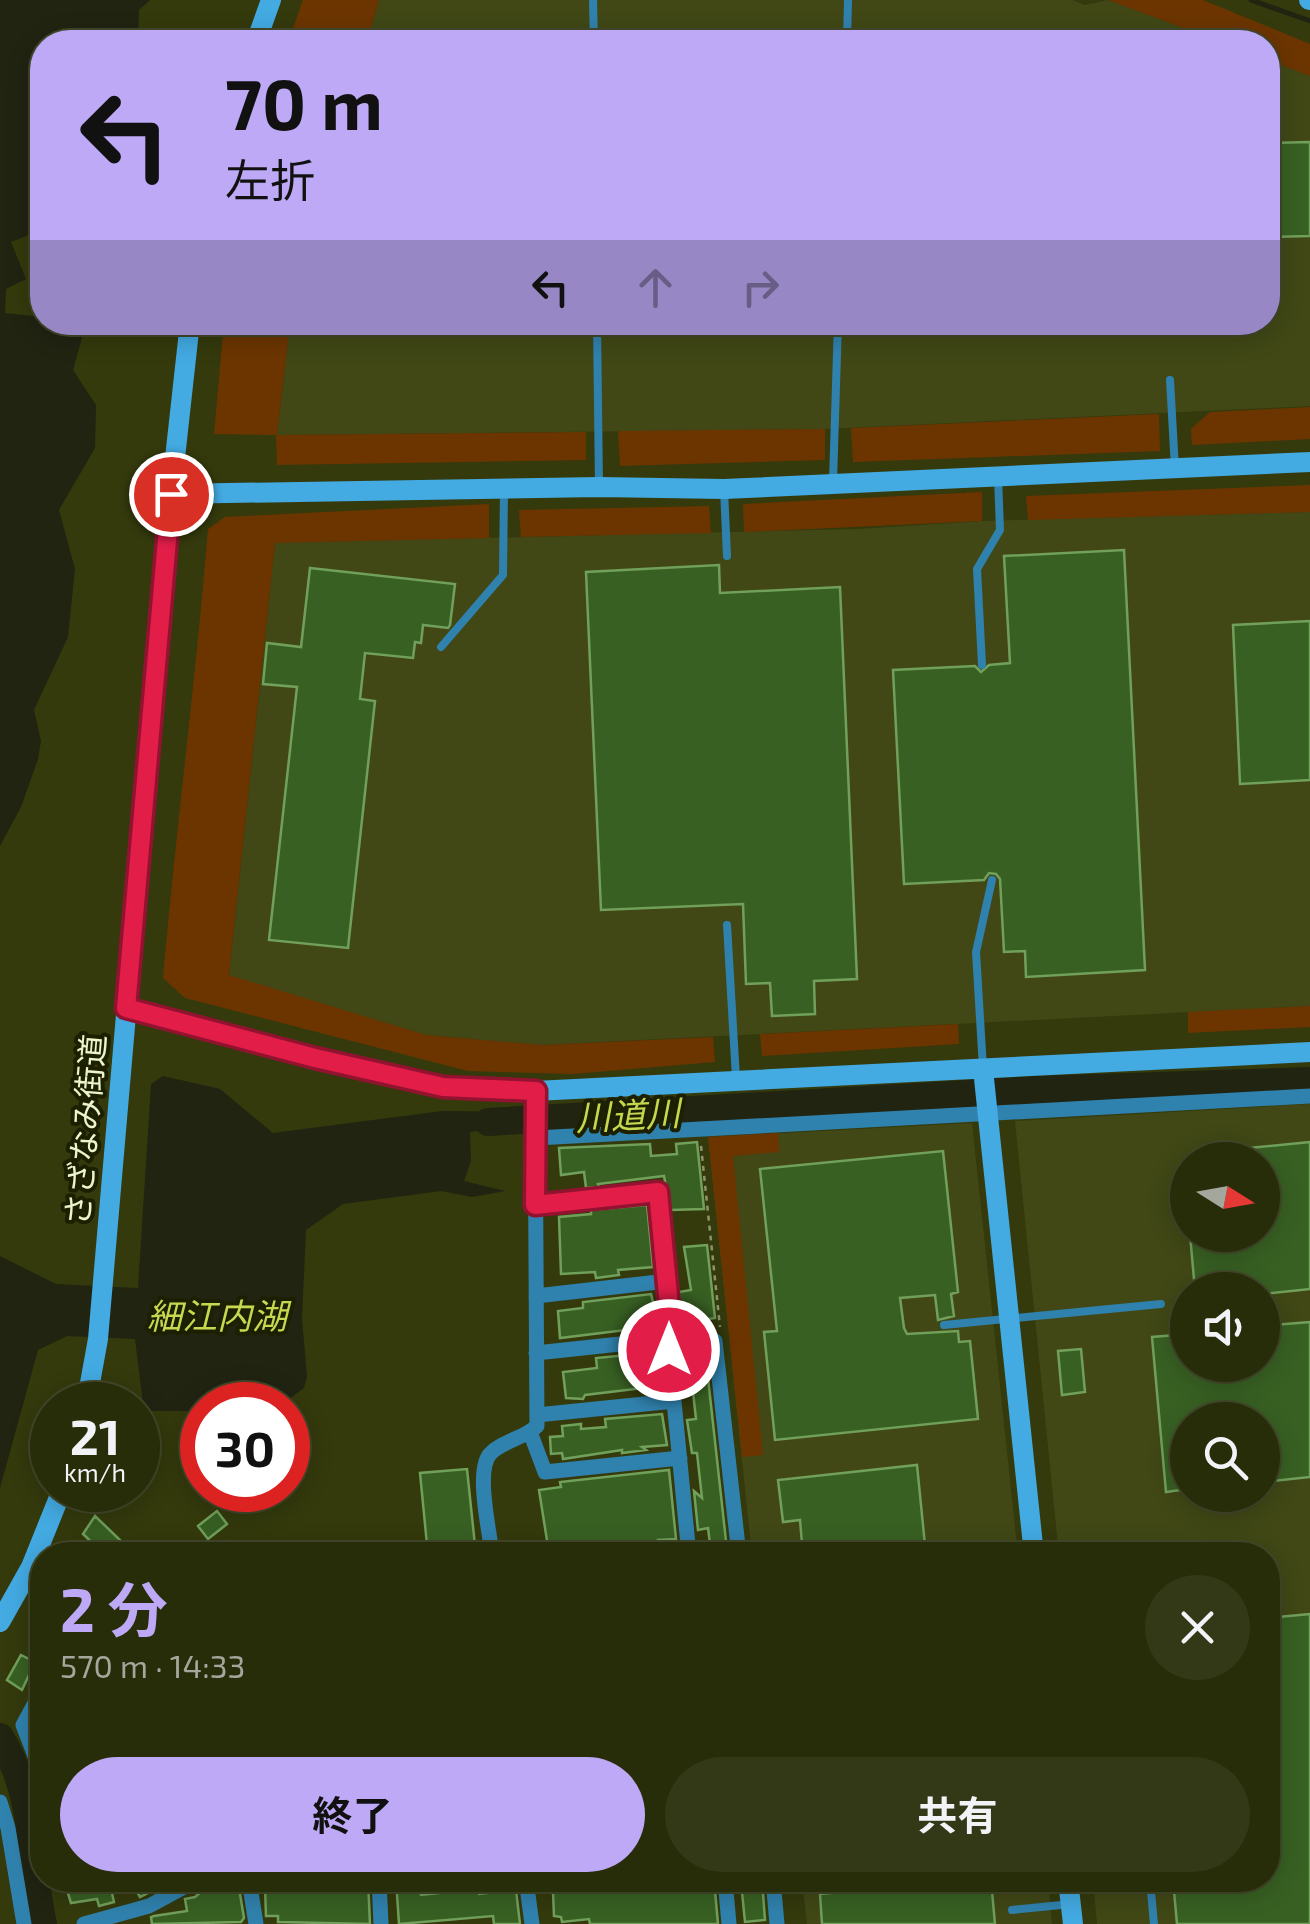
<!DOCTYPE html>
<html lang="ja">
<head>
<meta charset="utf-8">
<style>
	body { margin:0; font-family:"Exo 2","Noto Sans JP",sans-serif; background:#333817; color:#f1f3f6; height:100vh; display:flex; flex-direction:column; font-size:38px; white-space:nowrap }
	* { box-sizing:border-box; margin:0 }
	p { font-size:32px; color:#a4a79c }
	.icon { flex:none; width:55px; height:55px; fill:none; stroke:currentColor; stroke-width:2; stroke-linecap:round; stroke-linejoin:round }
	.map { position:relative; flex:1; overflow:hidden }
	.details { position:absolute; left:30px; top:1542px; width:1250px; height:350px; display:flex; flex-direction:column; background:#272c09; border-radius:40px; box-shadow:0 5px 25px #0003,0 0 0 2px #43482a }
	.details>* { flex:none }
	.guide { position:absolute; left:30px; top:30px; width:1250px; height:305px; border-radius:40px; box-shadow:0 5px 25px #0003,0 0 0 2px #43482a; background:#bda9f5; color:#111; overflow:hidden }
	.needle { width:65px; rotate:101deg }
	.controls { position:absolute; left:1170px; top:1142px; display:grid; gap:20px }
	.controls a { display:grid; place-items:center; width:110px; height:110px; border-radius:50%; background:#272c09; box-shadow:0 5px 25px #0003,0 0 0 2px #43482a; font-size:50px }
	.speed { position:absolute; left:30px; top:1382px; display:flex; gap:20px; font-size:50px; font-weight:700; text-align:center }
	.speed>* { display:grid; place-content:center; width:130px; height:130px; border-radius:50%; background:#272c09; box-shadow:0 5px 25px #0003,0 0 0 2px #43482a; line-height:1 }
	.speed small { font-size:25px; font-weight:400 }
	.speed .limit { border:15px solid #d22; background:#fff; color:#111 }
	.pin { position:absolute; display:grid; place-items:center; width:85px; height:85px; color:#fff; margin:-42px; border:5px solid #fff; border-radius:50%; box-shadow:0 2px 10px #0007 }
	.me { position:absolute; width:110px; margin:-55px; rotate:0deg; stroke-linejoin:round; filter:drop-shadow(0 0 8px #0008) }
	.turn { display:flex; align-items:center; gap:35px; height:210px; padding:0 30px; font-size:45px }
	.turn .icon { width:130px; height:130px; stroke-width:2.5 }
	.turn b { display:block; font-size:70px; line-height:85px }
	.lanes { display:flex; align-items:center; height:95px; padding:0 30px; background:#0003; justify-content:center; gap:50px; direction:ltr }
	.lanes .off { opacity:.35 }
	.round { display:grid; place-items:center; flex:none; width:105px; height:105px; border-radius:52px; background:#333817 }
	.summary { display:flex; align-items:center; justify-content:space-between; height:170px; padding:0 30px }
	h1 { font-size:60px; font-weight:700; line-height:75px; color:#bda9f5 }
	.action { display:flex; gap:20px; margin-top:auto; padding:20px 30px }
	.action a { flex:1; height:115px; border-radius:60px; background:#bda9f5; color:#111; font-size:40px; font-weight:700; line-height:115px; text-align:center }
	.action a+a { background:#333817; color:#f1f3f6 }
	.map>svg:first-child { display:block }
	.built { fill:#414816; fill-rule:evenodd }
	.green { fill:#6c3500 }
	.water { fill:#212411 }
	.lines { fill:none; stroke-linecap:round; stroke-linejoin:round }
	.stream { stroke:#212411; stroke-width:5 }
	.river { stroke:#212411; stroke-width:28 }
	.building { fill:#386023; stroke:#71a05b; stroke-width:2.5 }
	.path { stroke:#8d9469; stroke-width:2.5; stroke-dasharray:5 5; stroke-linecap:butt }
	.lane { stroke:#3082ae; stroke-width:8 }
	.street { stroke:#3082ae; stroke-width:15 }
	.secondary { stroke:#43aae2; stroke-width:20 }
	.route-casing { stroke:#92132f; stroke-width:25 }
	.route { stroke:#e11d48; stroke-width:18 }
	.labels { text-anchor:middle; stroke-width:8; stroke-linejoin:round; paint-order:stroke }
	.street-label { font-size:32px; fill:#ecf4cb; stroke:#1c2000 }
	.water-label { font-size:35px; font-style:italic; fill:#c6d750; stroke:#1c2000 }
</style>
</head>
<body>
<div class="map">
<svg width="1310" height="1924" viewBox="0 0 1310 1924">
	<rect width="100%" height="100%" fill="#343a0c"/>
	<!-- built -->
	<path class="built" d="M379,0h693l13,5 23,-5 113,42h-854z
		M1268,60l42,16v330l-485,23 -548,6 13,-112 978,-1z
		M1310,512v494l-768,39 -116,-10 -197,-59 46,-433 584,-14 123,-8z
		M1310,1104v820h-213l-4,-44h175v-325h-209l-44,-434zM1188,1160h74v75h-74zM1188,1290h74v75h-74zM1188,1420h74v75h-74z
		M972,1123l46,432h-266l-44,-418z
		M802,1880h246l4,44h-245z"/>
	<!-- green -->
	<path class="green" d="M303,0h76l-12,42h-79z
		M1108,0h95l107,44v32l-42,-16v-18h-47z
		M224,323h66l-13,112 309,-3v28l-309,5 -1,-30 -62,-1z
		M1310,407v32l-118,6 -1,-16 19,-17z
		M1159,414l1,37 -307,11 -2,-34z
		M825,429v31l-205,6 -2,-35z
		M1310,485v27l-282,8 -2,-24z
		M982,492v29l-238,11 -1,-28z
		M489,504v34l-214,5 -46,432 197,60 117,10 170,-8 2,25 -142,12 -105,-3 -283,-73 -22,-20c13,-150 33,-299 45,-449l17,-12z
		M709,506l2,27 -190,4 -2,-27z
		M1310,1006v21l-122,6v-21z
		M958,1024l1,20 -197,12 -2,-22z
		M778,1133l1,19 -46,4 30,299 -21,2 -34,-320z"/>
	<!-- water -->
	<path class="water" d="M0,0h150l-11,10 -1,32h-96v188l-31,12 15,37 -20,10 -1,24 37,4v5l44,1 -13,47 23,35 -1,43 -36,62 16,59 -7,68 -34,73 7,31 -3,18 -17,48 -21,39z
		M163,1076l57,13 53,44 169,-22 81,1 1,13 -54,7 1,29 -7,20 41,10 -33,6 -31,-6 -98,13 -37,26 -4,88 5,59 -3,11 -23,17h-79v6h-58l-9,-72 -68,-3 -29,14 -38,138v-232l56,28 82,4 13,-204z"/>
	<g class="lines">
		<!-- stream -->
		<path class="stream" d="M1251,0l59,21"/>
		<!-- river -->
		<path class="river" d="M488,1122l547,-32 275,-9
			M0,1737c38,64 28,120 43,187"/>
	</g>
	<!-- building -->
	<path class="building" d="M1310,142v94l-42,1v-94z
		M1124,550l21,420 -119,7 -1,-26 -21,1 -4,-73 -4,-5 -7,-1 -5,7 -80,4 -11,-214 82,-4 6,6 8,-7 21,-2 -6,-107z
		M719,565l1,28 120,-6 17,392 -43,2 1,33 -43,2 -2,-33 -24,1 -3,-80 -142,6 -15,-338z
		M310,568l145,16 -5,41 -2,3 -25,-3 -2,18 -6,-1 -2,16 -48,-5 -5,46 15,2 -27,247 -79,-8 28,-253 -34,-3 4,-41 34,4z
		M1310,621v159l-70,4 -7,-159z
		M697,1142l7,67 -34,1 -6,-34 -66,8 1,3 -13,1 -2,-16 -23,3 -2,-27 91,-4 1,12 26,-2 -1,-10z
		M1310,1142v147l-48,5v-4h-67l-5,-55h72v-75h-44v-9z
		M943,1151l15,141 -7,2 3,22 -16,4 -3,-25 -35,3 4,30 3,6 51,-3 1,11 11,-1 8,78 -203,21 -11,-108 13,-1 -17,-162z
		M647,1205l6,62 -35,3 1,5 -23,3 -1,-6 -34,2 -2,-57 32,-3v-4z
		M707,1245l8,73 -24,4 -2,-18 -9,1 -1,-13 12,-2 -7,-43z
		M651,1294l8,32 -99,12 -2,-27 25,-3v-6z
		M1310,1322v155l-48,5v-62h-74v69l-22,3 -14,-155 36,-3v31h74v-39z
		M1081,1349l4,43 -23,3 -4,-44z
		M637,1354l1,5 20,-3 3,30 -76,9 -2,4 -17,-1 -3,-26 34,-4 -1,-10z
		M706,1360l21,190 -16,2 -3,-24 -10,2 -4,-39 8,7 -5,-45h-5l-5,-33 9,-1 -6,-54 2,-3z
		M662,1414l5,31 -25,2 4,3 -24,3v-3l-59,9 -1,-6 -11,1 -1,-17 13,-1 -1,-10 19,-2v5l25,-2 -1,-8z
		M917,1465l9,90h-123l-3,-35 -17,2 -5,-42z
		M467,1469l9,86h-48l-8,-82z
		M669,1470l7,69 -18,1 2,15h-27l-1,-5 -25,5 -58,-2 -10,-63 22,-3 -1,-5z
		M217,1511l10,13 -19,15 -10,-13z
		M95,1516l25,24 -15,15 -22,-21z
		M1310,1614v310h-133l-4,-44h95v-262z
		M21,1655l14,7 -13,28 -15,-10z
		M64,1880h45l5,22 -15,4 -2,-7 -26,4z
		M130,1880h43l-33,17z
		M215,1880l23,2 6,36 -3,4 -89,2 -1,-7 3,-1 33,-5 -2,-12 10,-2z
		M266,1880h102l2,44 -92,-2v-6h-12l-1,-29 -3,4 -1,-5h5z
		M396,1880h23l2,15 57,-6 1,5 37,-4 4,34h-26l-1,-8 -94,8z
		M591,1880h123l4,44h-128l-1,-5 -27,3 -1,-5 -7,-1 -1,-24 19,-3v-7z
		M744,1880h18l3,40 -20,2 -4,-40z
		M963,1880h28l4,44h-173l-2,-30z"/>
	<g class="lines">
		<!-- path -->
		<path class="path" d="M701,1146l19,181"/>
		<!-- lane -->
		<path class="lane" d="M593,0l1,42
			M847,42l1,-42
			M597,322l2,165
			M1170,380l5,88
			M833,481l5,-159
			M724,489l3,67
			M441,647l62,-72 1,-86
			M982,665l-5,-96 23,-39 -2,-53
			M727,925l9,153
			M983,1068l-7,-116 16,-72
			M944,1325l217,-21
			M1150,1880l4,44
			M1012,1910l59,-6"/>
		<!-- street -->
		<path class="street" d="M536,1138l774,-42
			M535,1205l122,-13 14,134 -2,24 20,205
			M536,1296l131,-15
			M536,1353l168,-18 11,6 24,214
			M537,1415l137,-14
			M530,1432l15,40 135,-14
			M492,1555c-2,-23 -17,-84 -2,-101 12,-13 35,-16 47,-28l-2,-335
			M42,1690l-19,35 19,49
			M0,1802l8,26 16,96
			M249,1880l7,44
			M379,1880l2,44
			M526,1880l6,44
			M725,1880l4,44
			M773,1880l4,44
			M435,1883l29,-3
			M84,1924l65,-18 48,-26"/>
		<!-- secondary -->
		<path class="secondary" d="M1309,0h1
			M256,42l15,-42
			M171,494l428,-7 125,2 586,-27
			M126,1008l189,50 128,29 92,4 775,-39
			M983,1069l51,486
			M86,1405l12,-66 73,-845 19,-172
			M0,1622l31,-55 31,-77
			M1068,1880l5,44"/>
	</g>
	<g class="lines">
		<!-- route casing -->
		<g class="route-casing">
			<path id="route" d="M171,494l-45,514 189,50 128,29 93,4 -1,114 123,-13 13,134 -2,24"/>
		</g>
		<!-- route -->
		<use href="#route" class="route"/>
	</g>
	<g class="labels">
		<!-- street labels -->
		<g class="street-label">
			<text transform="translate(86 1130) rotate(-85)" y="11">さざなみ街道</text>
		</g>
		<!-- water labels -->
		<g class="water-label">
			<text transform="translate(628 1116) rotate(-3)" y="12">川道川</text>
			<text x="217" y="1329">細江内湖</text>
		</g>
	</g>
</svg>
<div class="controls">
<a><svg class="needle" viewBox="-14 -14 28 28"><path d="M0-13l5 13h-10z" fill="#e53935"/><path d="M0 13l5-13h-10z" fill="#a4a79c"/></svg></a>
<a><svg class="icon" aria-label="sound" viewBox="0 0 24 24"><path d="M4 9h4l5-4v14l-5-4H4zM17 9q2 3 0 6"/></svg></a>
<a><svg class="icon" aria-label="search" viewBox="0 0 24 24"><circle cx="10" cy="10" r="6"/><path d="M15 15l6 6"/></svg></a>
</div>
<div class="speed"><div>21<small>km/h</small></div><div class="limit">30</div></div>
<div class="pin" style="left:171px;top:494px;background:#d93025"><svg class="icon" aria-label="arrive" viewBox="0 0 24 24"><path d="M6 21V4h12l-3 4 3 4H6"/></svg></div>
<svg class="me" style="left:669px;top:1350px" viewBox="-20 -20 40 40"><circle r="17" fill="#e11d48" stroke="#fff" stroke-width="3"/><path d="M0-11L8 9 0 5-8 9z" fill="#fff"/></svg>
<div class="guide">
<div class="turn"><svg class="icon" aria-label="left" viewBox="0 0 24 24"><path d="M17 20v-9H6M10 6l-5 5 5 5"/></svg><div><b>70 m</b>左折</div></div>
<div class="lanes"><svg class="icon" aria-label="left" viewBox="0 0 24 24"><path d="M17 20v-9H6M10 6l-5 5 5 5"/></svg><svg class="icon off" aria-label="ahead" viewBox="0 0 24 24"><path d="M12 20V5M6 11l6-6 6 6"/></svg><svg class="icon off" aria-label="right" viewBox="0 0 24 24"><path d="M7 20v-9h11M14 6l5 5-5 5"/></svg></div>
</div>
<section class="details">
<div class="summary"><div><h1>2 分</h1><p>570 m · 14:33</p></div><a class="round"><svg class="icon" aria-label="close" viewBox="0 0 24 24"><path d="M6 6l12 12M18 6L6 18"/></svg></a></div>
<div class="action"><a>終了</a><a>共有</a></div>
</section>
</div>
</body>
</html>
